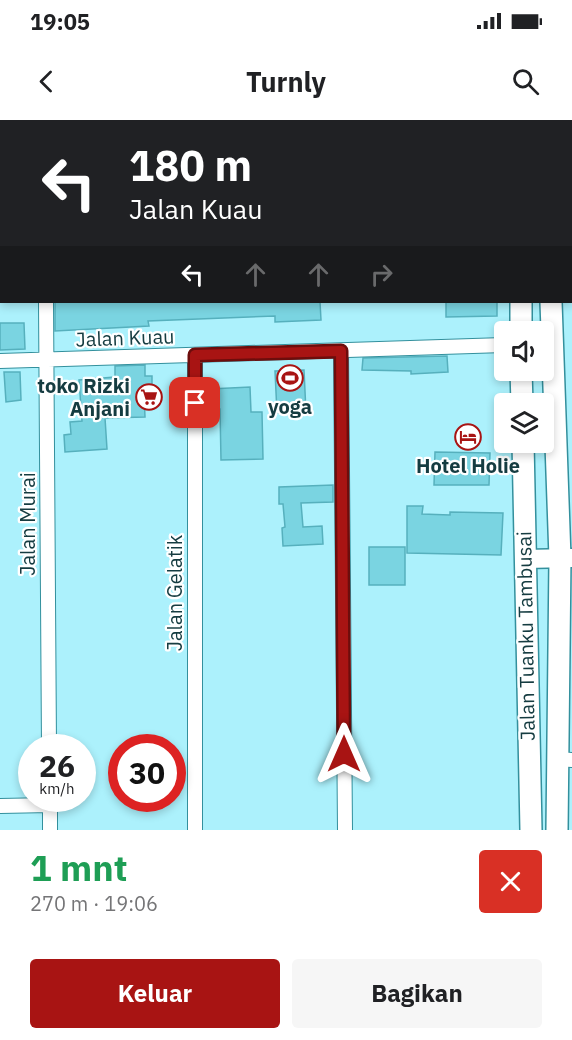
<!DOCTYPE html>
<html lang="id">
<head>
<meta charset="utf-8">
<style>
	body { margin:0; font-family:"IBM Plex Sans",sans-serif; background:#f6f6f6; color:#202124; height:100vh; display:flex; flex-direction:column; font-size:22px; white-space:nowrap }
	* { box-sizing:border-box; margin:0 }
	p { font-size:20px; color:#757577 }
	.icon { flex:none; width:33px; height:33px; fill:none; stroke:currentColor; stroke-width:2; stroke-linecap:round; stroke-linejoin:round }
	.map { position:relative; height:710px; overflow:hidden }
	.side { display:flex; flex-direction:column; background:#fff; flex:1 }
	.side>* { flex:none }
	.top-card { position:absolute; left:0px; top:0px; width:573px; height:183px; box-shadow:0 3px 9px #0003; background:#202124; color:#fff; overflow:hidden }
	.fabs { position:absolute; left:494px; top:201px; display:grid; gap:12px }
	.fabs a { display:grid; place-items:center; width:60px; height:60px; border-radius:6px; background:#fff; box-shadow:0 3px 9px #0003; font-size:30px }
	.speed { position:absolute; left:18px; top:614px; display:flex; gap:12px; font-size:30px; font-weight:700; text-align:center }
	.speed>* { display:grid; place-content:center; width:78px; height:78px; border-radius:50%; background:#fff; box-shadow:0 3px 9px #0003; line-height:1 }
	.speed small { font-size:15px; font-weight:400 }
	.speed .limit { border:9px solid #d22; background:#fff; color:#111 }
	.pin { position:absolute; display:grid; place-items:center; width:51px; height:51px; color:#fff; margin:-26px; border-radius:12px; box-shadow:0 3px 9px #0006 }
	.me { position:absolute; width:66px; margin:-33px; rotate:0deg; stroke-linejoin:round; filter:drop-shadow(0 0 4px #0008) }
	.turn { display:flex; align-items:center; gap:21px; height:126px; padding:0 30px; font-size:27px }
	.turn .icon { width:78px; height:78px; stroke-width:2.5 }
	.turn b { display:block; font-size:42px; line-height:51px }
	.lanes { display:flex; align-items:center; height:57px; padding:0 30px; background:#0003; justify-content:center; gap:30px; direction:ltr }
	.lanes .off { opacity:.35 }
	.round { display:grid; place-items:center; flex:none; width:63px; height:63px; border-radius:6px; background:#f6f6f6 }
	.overview { display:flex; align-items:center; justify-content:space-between; height:102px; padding:0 30px }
	h1 { font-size:36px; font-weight:700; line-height:45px; color:#1e9e55 }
	.action { display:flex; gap:12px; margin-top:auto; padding:12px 30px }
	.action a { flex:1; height:69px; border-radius:6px; background:#a81413; color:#fff; font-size:24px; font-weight:700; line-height:69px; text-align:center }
	.action a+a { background:#f6f6f6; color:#202124 }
	.status { display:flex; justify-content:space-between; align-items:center; height:42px; padding:0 30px; background:#fff; direction:ltr }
	.status svg { height:16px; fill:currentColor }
	header { display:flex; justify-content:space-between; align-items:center; height:78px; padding:0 30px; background:#fff; font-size:27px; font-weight:700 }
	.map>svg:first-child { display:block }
	.building { fill:#7ad4e1; stroke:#56b0bd; stroke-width:1.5 }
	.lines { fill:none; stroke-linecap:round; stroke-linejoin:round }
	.street-casing { stroke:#33909d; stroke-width:16 }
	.secondary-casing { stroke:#33909d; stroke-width:21 }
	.primary-casing { stroke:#33909d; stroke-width:24 }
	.street { stroke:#fff; stroke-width:14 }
	.secondary { stroke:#fff; stroke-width:18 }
	.primary { stroke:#fff; stroke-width:21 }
	.route-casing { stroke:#6d0d0c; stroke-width:15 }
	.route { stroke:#a81413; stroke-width:10 }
	.labels { text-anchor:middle; stroke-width:4.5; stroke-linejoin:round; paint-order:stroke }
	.street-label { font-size:20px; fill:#153c41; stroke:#fff }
	.poi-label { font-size:20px; font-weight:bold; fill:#153c41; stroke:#fff }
</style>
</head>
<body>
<div class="status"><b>19:05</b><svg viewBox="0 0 49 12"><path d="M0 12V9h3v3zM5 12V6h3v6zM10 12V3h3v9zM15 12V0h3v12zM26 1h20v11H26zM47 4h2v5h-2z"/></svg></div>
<header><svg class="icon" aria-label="back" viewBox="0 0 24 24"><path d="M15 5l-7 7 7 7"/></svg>Turnly<svg class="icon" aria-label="search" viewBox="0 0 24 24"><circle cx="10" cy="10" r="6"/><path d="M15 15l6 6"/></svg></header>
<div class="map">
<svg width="572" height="710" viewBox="0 0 572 710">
	<rect width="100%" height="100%" fill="#acf1fc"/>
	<!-- building -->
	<path class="building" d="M55,182h265l1,18 -46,2v-6l-127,5 1,5 -94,5z
		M446,182h51v14l-51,1z
		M0,203h24l1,26 -25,1z
		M447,236l1,16 -37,2v-3l-49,-1 1,-12z
		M145,245v11h7v18h-8l1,23 -40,1 2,31 -42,3 -1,-17 7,-1 -1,-12 12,-1 -3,-41 36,-3v-11z
		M304,250l2,42 -29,1 -2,-42z
		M4,252h16l1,28 -15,2z
		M250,267l1,25h11l1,47 -42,1 -1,-51 -9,1 -1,-21z
		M435,332l55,1 -1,32h-55z
		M333,365v17l-32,1 2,24 19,-1 1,18 -40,2 -1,-18 3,-1 -2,-23h-4v-17z
		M407,386h16l-1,8 28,1v-3l53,1 -2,42 -94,-2z
		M369,427h36v38h-36z"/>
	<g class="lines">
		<!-- street casing -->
		<g class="street-casing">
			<path id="street" d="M14,0v2
				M274,0v2
				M102,2v-2
				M46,182l3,445
				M341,231l4,479
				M195,235v475
				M0,241l504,-16
				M557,639l15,1
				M50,678v32
				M0,686l50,-1"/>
		</g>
		<!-- secondary casing -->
		<g class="secondary-casing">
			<path id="secondary" d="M0,33h2
				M525,439l47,-1"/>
		</g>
		<!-- primary casing -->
		<g class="primary-casing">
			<path id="primary" d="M521,0v2
				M544,0v2
				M551,182l9,256 -3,272
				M521,212v-30
				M521,250l1,34
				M523,322l8,388"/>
		</g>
		<!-- street -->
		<use href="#street" class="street"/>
		<!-- secondary -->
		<use href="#secondary" class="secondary"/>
		<!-- primary -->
		<use href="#primary" class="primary"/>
	</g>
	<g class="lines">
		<!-- route casing -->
		<g class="route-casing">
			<path id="route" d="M195,283v-48l146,-4 3,403"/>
		</g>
		<!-- route -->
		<use href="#route" class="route"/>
	</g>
	<!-- icons -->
	<defs>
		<g id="stadium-ring" transform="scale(1.35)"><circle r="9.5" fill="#fff" stroke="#a81413" stroke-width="1.5"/><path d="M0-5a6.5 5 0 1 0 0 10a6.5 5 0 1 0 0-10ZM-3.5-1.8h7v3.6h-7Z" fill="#a81413"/></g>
		<g id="supermarket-ring" transform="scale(1.35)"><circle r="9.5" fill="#fff" stroke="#a81413" stroke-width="1.5"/><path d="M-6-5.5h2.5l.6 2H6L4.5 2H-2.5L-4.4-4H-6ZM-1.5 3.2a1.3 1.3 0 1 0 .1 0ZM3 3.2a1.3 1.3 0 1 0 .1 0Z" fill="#a81413"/></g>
		<g id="hotel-ring" transform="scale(1.35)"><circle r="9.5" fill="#fff" stroke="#a81413" stroke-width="1.5"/><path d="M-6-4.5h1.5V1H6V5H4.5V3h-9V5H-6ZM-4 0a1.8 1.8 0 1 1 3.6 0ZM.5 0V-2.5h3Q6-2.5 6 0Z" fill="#a81413"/></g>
	</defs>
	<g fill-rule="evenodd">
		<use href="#stadium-ring" x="290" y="258"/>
		<use href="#supermarket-ring" x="149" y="277"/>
		<use href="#hotel-ring" x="468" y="317"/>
	</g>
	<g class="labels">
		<!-- street labels -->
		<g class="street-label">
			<text transform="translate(125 218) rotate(-2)" y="7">Jalan Kuau</text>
			<text transform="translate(28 404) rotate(-90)" y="7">Jalan Murai</text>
			<text transform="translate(175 473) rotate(-90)" y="7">Jalan Gelatik</text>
			<text transform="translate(526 516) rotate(-91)" y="7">Jalan Tuanku Tambusai</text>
		</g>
		<!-- poi labels -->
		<g class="poi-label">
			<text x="130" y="273" text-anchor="end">toko Rizki<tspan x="130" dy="23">Anjani</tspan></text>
			<text x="290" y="294">yoga</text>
			<text x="468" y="353">Hotel Holie</text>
		</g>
	</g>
</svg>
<div class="fabs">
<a><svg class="icon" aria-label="sound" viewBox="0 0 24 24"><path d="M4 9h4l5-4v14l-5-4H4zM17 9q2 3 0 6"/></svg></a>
<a><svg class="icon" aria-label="layers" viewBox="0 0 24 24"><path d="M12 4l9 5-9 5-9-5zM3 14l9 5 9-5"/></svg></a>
</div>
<div class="speed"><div>26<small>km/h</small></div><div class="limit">30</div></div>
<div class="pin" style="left:195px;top:283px;background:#d93025"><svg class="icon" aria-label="arrive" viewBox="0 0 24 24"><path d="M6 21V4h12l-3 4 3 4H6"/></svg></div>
<svg class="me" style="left:344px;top:634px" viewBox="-20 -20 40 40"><path d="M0-17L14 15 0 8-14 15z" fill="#a81413" stroke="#fff" stroke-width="4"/></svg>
<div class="top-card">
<div class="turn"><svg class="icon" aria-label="left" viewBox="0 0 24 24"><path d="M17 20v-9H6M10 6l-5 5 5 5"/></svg><div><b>180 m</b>Jalan Kuau</div></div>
<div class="lanes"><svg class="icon" aria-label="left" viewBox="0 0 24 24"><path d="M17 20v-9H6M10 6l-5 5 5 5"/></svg><svg class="icon off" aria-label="ahead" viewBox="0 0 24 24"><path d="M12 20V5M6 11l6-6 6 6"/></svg><svg class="icon off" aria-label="ahead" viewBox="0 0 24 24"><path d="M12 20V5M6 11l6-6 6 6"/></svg><svg class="icon off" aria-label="right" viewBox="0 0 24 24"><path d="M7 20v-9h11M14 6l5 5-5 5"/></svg></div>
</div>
</div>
<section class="side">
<div class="overview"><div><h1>1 mnt</h1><p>270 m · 19:06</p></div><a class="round" style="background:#d93025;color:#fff"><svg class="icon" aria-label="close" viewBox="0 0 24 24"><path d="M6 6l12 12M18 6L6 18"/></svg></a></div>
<div class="action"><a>Keluar</a><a>Bagikan</a></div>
</section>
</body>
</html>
